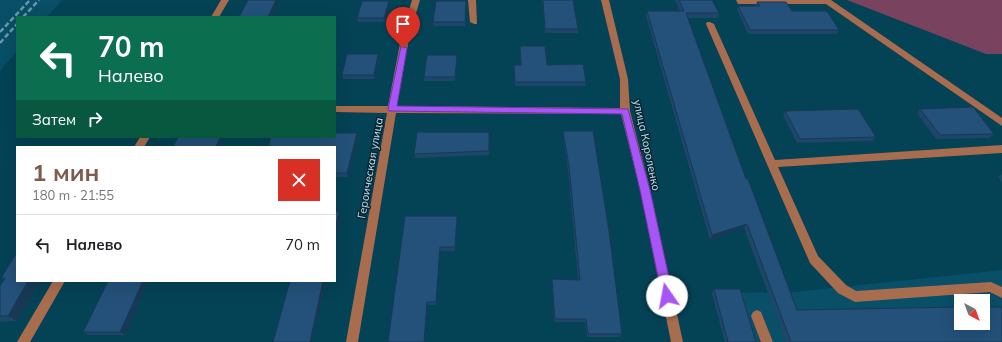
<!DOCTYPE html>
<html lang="ru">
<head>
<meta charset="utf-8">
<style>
	body { margin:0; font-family:Mulish,sans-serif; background:#f2f2f2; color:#202124; height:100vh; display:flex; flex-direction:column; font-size:15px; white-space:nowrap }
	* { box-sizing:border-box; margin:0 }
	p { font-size:13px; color:#757577 }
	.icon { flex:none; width:22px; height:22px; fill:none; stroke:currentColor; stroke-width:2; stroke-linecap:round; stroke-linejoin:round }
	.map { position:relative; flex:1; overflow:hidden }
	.details { position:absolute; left:16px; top:146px; width:320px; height:136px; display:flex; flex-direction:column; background:#fff; border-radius:0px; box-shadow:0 4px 16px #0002 }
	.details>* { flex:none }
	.guide { position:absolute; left:16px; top:16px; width:320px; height:122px; border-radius:0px; box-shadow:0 4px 16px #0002; background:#0b6e4f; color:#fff; overflow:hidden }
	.needle { width:26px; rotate:139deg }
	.fabs { position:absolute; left:954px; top:294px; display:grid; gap:8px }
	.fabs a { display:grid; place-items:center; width:36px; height:36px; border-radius:0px; background:#fff; box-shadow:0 4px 16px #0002; font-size:20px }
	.pin { position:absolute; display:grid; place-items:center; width:34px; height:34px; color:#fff; margin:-41px -17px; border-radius:50% 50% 50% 0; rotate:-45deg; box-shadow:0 0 4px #0007 }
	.pin .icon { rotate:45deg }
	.me { position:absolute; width:44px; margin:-22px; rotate:348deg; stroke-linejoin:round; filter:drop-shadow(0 0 3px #0008) }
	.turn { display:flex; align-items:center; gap:14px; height:84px; padding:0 16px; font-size:18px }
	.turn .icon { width:52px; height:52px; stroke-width:2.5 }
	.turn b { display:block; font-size:28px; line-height:34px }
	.then { display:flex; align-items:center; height:38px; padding:0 16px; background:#0003; gap:8px; font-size:15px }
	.round { display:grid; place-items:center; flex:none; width:42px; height:42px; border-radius:0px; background:#f2f2f2 }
	.headline { display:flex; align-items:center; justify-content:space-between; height:68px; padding:0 16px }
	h1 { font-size:24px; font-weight:700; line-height:30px; color:#7e5b4b }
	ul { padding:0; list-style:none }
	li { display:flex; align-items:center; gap:12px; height:60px; padding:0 16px; border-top:1px solid #e0e0e0 }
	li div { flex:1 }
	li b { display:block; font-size:15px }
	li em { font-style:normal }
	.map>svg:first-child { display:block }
	.built { fill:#084f67; fill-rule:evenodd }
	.green { fill:#794360 }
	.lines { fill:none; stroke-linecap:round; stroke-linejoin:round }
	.minor { fill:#a86d4f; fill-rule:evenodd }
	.rail { stroke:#6a98aa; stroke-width:2.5; stroke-dasharray:5 2.5; stroke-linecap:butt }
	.wall { fill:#1e4668 }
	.shaded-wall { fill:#183955 }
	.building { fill:#235179; stroke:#183955 }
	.route { fill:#a855f7; stroke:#6d37a1 }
	.labels { text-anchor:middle; stroke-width:3; stroke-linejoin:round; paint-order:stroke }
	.street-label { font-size:11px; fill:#c0e1f1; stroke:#082632 }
</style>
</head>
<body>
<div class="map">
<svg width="1002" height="342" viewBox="0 0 1002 342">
	<rect width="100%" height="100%" fill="#044256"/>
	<!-- built -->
	<path class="built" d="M0,0h62l-15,17h-30v34l-17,20z
		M1002,270v72h-277l-13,-49 82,-1zM961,301h22v22h-22z"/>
	<!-- green -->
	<path class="green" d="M847,0h155v54h-16z"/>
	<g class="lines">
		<!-- minor -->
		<path class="minor" d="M221,0h8l-10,17h-8z
			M412,0h8l-10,33 -13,73 223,2v-29l-19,-79h8l19,79 2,32 20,78 33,153h-12l-31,-153 -19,-75 -225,-1 -38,229h-12l41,-229 -52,-1v-6h53l14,-73z
			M468,0h8l1,24h-3l-4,-2z
			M736,0h95l171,118v8l-176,-122h-88z
			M707,22h3l4,2 61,136 227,-15v8l-224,14 40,89 28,29 10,6 135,-9 11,5v11l-12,-6 -135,10 -17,-9 -28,-30 -104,-239z
			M140,137h10l-6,10h-10z
			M53,281h12l-35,61h-13z
			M757,310l4,2 12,30h-12l-10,-26 2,-4z"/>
		<!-- rail -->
		<path class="rail" d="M23,17l16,-17
			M0,32l30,-32
			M0,43l17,-19"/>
	</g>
	<!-- wall -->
	<path class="wall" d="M542,0h31l5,29v4h-33z
		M675,0h37l7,13 -1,5h-31l59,161 51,131 205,32h-216l-42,-114 -34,12 -64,-224 1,-5h33z
		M466,1l-1,25h-31l-1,-4z
		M757,2l35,9 47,19 -2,4h-89l-11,-24 1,-4h18z
		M389,5l-4,17h-27l-1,-4z
		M520,46l27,19 39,17 -1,4h-70l-1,-17 7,-4z
		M378,54l1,4 -4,21h-32l-1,-4z
		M457,55v4l-2,22h-31v-4z
		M920,109l74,25 -4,4 -54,1 -19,-26z
		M785,111l91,26 -3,4 -76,2 -14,-28z
		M563,131l59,203 -2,3h-33l-2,-15h-31l-2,-39v-4l26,1 -10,-110 -5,-35z
		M489,132v23l-74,3 -1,-4z
		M358,137l-10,40h-13v-30z
		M1002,174v8l-4,-5z
		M405,216l52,4 -2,31h-15l-4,54h-8l-3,37h-37z
		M17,252v29h24l-24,40 -17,1v-36l4,-6 -3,-2z
		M108,281h64h-24l-23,54h-37l-5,-3z
		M714,289l42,53h-31l-13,-49z"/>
	<!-- shaded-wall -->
	<path class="shaded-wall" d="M276,0h3l-8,17h-3z
		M389,1v4l-4,17 -1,-4z
		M378,54l1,4 -4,21 -1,-4z
		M457,55v4l-2,22v-4z
		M357,133l1,4 -10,40 -1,-4z
		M220,137h4l-4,10h-4z
		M339,212l1,4 -5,23v-10z
		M747,224l-3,4 -34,12 2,-5z
		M440,247v4l-4,54v-3z
		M28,281h13l-24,40 -9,-5z
		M143,281h5l-23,54 -5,-3z
		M323,281h3l-14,61h-2z
		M427,302l1,3 -3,37h-1z"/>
	<!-- building -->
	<path class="building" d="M248,0h28l-8,17h-29z
		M543,0h30l5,29h-33z
		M679,0h33l7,13h-33l60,166h2l49,131 164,-3v16h22v-16h19v35h-211l-44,-118 -35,11 -65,-224h37z
		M362,1h27l-5,17h-27z
		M436,1h30l-1,21h-32z
		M757,2h29l6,9h35l12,19h-89l-12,-24h22z
		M520,46h25l2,19 36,-1 3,18h-71l-1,-17h7z
		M347,54h31l-4,21h-32z
		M427,55h30l-2,22h-31z
		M973,107l21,27 -54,1 -20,-26z
		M858,109l18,28 -76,2 -15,-28z
		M563,131h30l16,100 13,103h-34l-2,-15h-31l-3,-40 28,1 -11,-114z
		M417,132h72v19l-75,3z
		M335,133h22l-10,40h-12v-26h-67l3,-10h64z
		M178,137h42l-4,10h-43z
		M335,212h4l-4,17z
		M405,216h52l-2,31h-15l-4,55h-9l-3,40h-36z
		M17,252v29h11l-20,35h-8v-30l5,-8h-4z
		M108,281h35l-23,51h-37z
		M290,281h33l-13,61h-37z
		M714,289h26l16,53h-28z"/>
	<!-- route -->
	<path class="route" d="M401,46l6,2 -10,58 231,3 22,81 23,106 -2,4 -4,1 -4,-1 -1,-4 -22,-106 -18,-76 -233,-3 -1,-2z"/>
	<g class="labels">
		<!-- street labels -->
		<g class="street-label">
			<text transform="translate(647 145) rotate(78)" y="4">улица Короленко</text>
			<text transform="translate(370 168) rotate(-80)" y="4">Героическая улица</text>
		</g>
	</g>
</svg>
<div class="fabs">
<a><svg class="needle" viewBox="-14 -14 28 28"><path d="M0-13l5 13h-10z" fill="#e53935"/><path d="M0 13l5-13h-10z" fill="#757577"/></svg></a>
</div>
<div class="pin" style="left:403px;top:48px;background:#d93025"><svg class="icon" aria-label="arrive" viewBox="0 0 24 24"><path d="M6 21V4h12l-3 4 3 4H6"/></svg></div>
<svg class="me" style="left:667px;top:296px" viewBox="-20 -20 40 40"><circle r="19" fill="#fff"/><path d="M0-13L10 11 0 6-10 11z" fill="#a855f7"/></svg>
<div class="guide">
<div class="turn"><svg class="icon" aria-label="left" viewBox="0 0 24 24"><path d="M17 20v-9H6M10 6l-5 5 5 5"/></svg><div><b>70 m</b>Налево</div></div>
<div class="then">Затем<svg class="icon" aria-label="right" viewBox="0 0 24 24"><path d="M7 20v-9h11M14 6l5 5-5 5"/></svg></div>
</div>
<section class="details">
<div class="headline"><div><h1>1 мин</h1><p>180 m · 21:55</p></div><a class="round" style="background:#d93025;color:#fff"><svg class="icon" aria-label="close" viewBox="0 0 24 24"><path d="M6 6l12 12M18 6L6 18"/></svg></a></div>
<ul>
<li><svg class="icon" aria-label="left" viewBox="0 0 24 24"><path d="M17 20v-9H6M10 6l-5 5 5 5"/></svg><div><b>Налево</b></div><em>70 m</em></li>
</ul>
</section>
</div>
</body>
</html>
